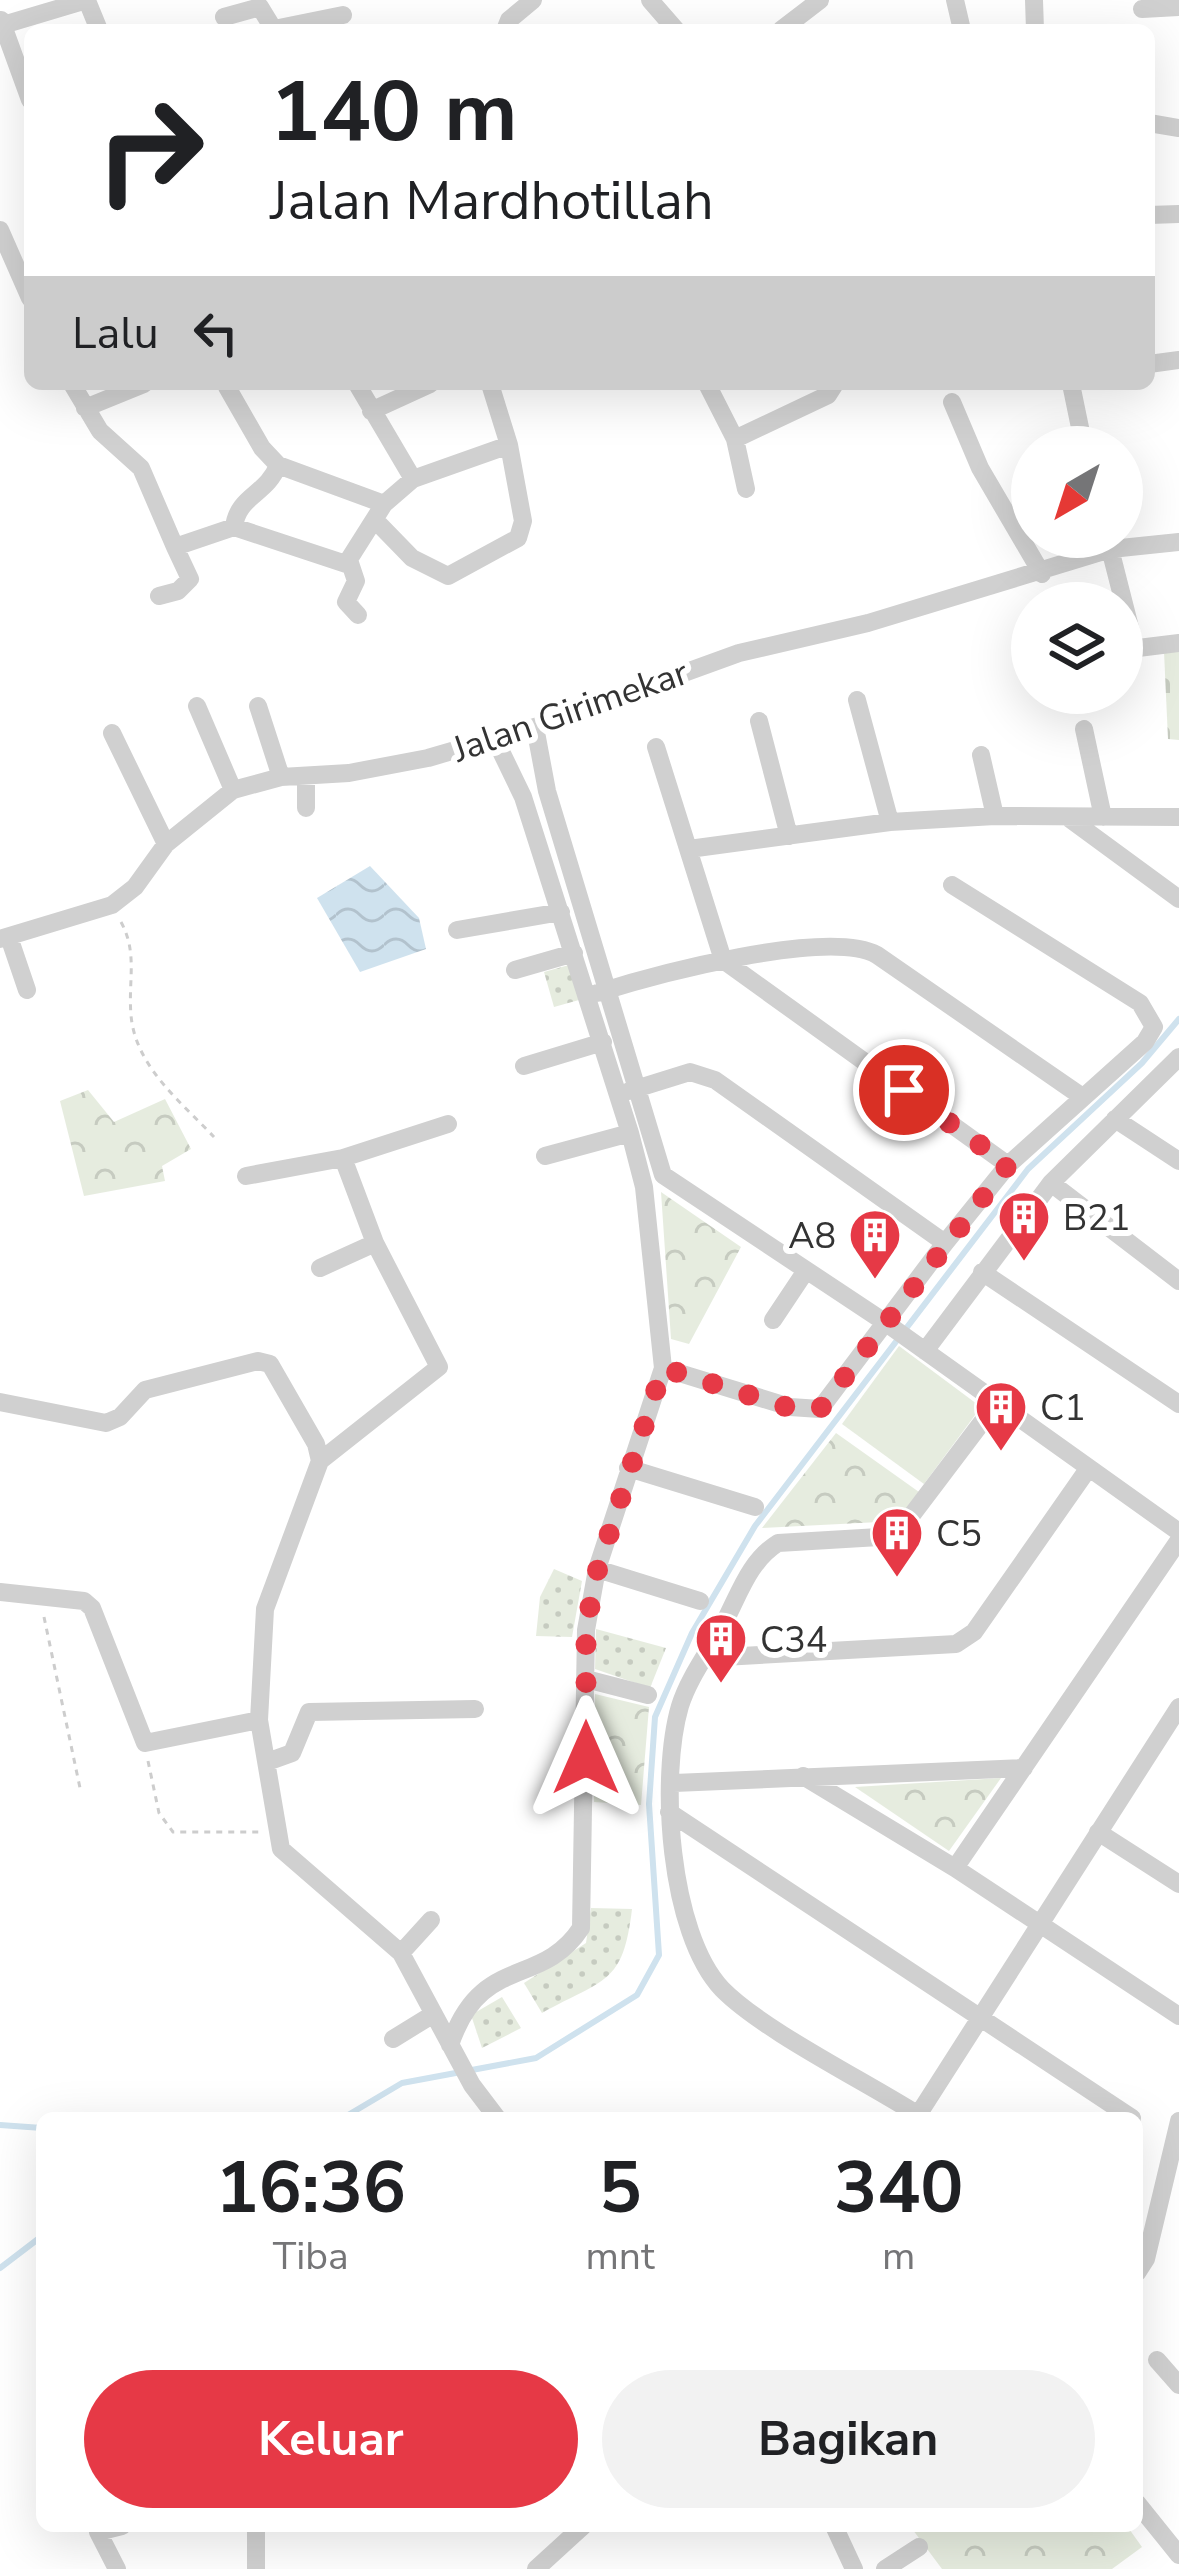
<!DOCTYPE html>
<html lang="id">
<head>
<meta charset="utf-8">
<style>
	body { margin:0; font-family:"Nunito Sans",sans-serif; background:#f2f2f2; color:#202124; height:100vh; display:flex; flex-direction:column; font-size:45px; white-space:nowrap }
	* { box-sizing:border-box; margin:0 }
	p { font-size:39px; color:#757577 }
	.icon { flex:none; width:66px; height:66px; fill:none; stroke:currentColor; stroke-width:2; stroke-linecap:round; stroke-linejoin:round }
	.map { position:relative; flex:1; overflow:hidden }
	.sheet { position:absolute; left:36px; top:2112px; width:1107px; height:420px; display:flex; flex-direction:column; background:#fff; border-radius:18px; box-shadow:0 12px 48px #0002 }
	.sheet>* { flex:none }
	.guide { position:absolute; left:24px; top:24px; width:1131px; height:366px; border-radius:18px; box-shadow:0 12px 48px #0002; background:#fff; color:#202124; overflow:hidden }
	.needle { width:78px; rotate:219deg }
	.buttons { position:absolute; left:1011px; top:426px; display:grid; gap:24px }
	.buttons a { display:grid; place-items:center; width:132px; height:132px; border-radius:50%; background:#fff; box-shadow:0 12px 48px #0002; font-size:60px }
	.pin { position:absolute; display:grid; place-items:center; width:102px; height:102px; color:#fff; margin:-51px; border:6px solid #fff; border-radius:50%; box-shadow:0 3px 12px #0007 }
	.me { position:absolute; width:132px; margin:-66px; rotate:0deg; stroke-linejoin:round; filter:drop-shadow(0 0 9px #0008) }
	.turn { display:flex; align-items:center; gap:42px; height:252px; padding:0 48px; font-size:54px }
	.turn .icon { width:156px; height:156px; stroke-width:2.5 }
	.turn b { display:block; font-size:84px; line-height:102px }
	.then { display:flex; align-items:center; height:114px; padding:0 48px; background:#0003; gap:24px; font-size:45px }
	.eta { display:flex; justify-content:space-evenly; align-items:center; height:204px; text-align:center }
	.eta b { font-size:72px; font-weight:700; line-height:84px }
	.primary-button { display:flex; gap:24px; margin-top:auto; padding:24px 48px }
	.primary-button a { flex:1; height:138px; border-radius:72px; background:#e63946; color:#fff; font-size:48px; font-weight:700; line-height:138px; text-align:center }
	.primary-button a+a { background:#f2f2f2; color:#202124 }
	.map>svg:first-child { display:block }
	.grass { fill:url(#grass-dots) }
	.forest { fill:url(#forest-crowns) }
	.cemetery { fill:url(#cemetery-stones) }
	.pitch { fill:#e6ecdf }
	.water { fill:url(#water-waves) }
	.lines { fill:none; stroke-linecap:round; stroke-linejoin:round }
	.stream { stroke:#cfe2ee; stroke-width:6 }
	.path { stroke:#cdcdcd; stroke-width:3; stroke-dasharray:6 6; stroke-linecap:butt }
	.minor { stroke:#d0d0d0; stroke-width:18 }
	.route { stroke:#e63946; stroke-width:21; stroke-dasharray:0 37.8 }
	.labels { text-anchor:middle; stroke-width:12; stroke-linejoin:round; paint-order:stroke }
	.street-label { font-size:36px; fill:#333; stroke:#fff }
	.poi-label { font-size:36px; fill:#333; stroke:#fff; text-anchor:start }
</style>
</head>
<body>
<div class="map">
<svg width="1179" height="2569" viewBox="0 0 1179 2569">
	<defs>
		<pattern id="grass-dots" width="8" height="8" patternUnits="userSpaceOnUse" patternTransform="scale(3)"><rect width="8" height="8" fill="#e6ecdf"/><path d="M2 2h.1M6 6h.1" fill="none" stroke="#c6cbc0" stroke-width="1.8" stroke-linecap="round"/></pattern>
		<pattern id="forest-crowns" width="20" height="18" patternUnits="userSpaceOnUse" patternTransform="scale(3)"><rect width="20" height="18" fill="#e6ecdf"/><path d="M2 6a3 3 0 1 1 6 0M12 15a3 3 0 1 1 6 0" fill="none" stroke="#c6cbc0"/></pattern>
		<pattern id="cemetery-stones" width="16" height="16" patternUnits="userSpaceOnUse" patternTransform="scale(3)"><rect width="16" height="16" fill="#e6ecdf"/><path d="M2 7V4a2 2 0 0 1 4 0v3zM10 15v-3a2 2 0 0 1 4 0v3z" fill="#c6cbc0"/></pattern>
		<pattern id="water-waves" width="16" height="10" patternUnits="userSpaceOnUse" patternTransform="scale(3)"><rect width="16" height="10" fill="#cfe2ee"/><path d="M0 5q4-4 8 0t8 0" fill="none" stroke="#b2c2cd"/></pattern>
	</defs>
	<rect width="100%" height="100%" fill="#fff"/>
	<!-- grass -->
	<path class="grass" d="M569,965l10,35 -25,7 -10,-35z
		M554,1569l28,12 -10,56 -36,-1 4,-39z
		M596,1629l70,19 -16,40 -55,-19z
		M591,1908l41,1c-9,76 -27,69 -90,104l-18,-30 62,-40z
		M502,1997l19,31 -39,20 -11,-33z"/>
	<!-- forest -->
	<path class="forest" d="M88,1090l26,32 51,-23 26,50 -29,17 3,15 -81,15 -24,-95z
		M661,1192l80,55 -52,97 -18,-5z
		M836,1433l83,59 -20,29 -137,7z
		M595,1694l54,13 -8,98 -47,-3z
		M1001,1778l-52,73 -94,-64z
		M910,2526h217l15,21 -30,22h-170z"/>
	<!-- cemetery -->
	<path class="cemetery" d="M1179,650v90l-11,-1 -4,-87z"/>
	<!-- pitch -->
	<path class="pitch" d="M899,1346l82,61 -57,77 -82,-60z"/>
	<!-- water -->
	<path class="water" d="M370,866l49,52 7,31 -66,23 -43,-74z"/>
	<g class="lines">
		<!-- stream -->
		<path class="stream" d="M343,2118l59,-35 134,-25 101,-63 22,-40 -10,-151 6,-87 37,-84 63,-107 273,-357 114,-106 37,-44
			M0,2125l42,3
			M0,2268l42,-32"/>
		<!-- path -->
		<path class="path" d="M121,922c17,31 7,59 10,93 4,51 50,87 83,122
			M44,1617l36,171
			M148,1761l11,52 14,19h88"/>
		<!-- minor -->
		<path class="minor" d="M650,0l26,30
			M955,0l7,30
			M1034,0l1,30
			M88,3l11,27
			M1142,9l37,-2
			M224,17l36,-10 14,23
			M1,20l29,80
			M0,26l87,-26
			M274,29l69,-14
			M505,30l4,-10 24,-20
			M781,30l39,-30
			M1149,123l30,5
			M1149,215l30,-1
			M0,230l30,68
			M1149,364l30,-4
			M72,384l28,47 41,37 34,79 59,-20 112,37 38,-60 29,-25 96,-34 -19,-61
			M357,384l56,95
			M707,384l28,55 11,50
			M1071,384l13,63
			M227,387l35,61 16,17 106,39
			M952,402l28,66 62,106
			M85,408l59,-24
			M371,411l59,-27
			M735,439l93,-44 7,-11
			M375,520l37,38 36,18 70,-38 5,-17 -14,-76
			M234,527c4,-32 33,-32 44,-62
			M1107,537l28,110
			M350,563l6,18 -10,21 12,13
			M159,596l19,-5 12,-12 -15,-32
			M1122,650l57,-7
			M857,700l33,122
			M197,706l36,84
			M258,706l23,71
			M759,721l30,115
			M535,727l12,64 116,384 223,148 293,209
			M1084,729l19,88
			M112,733l54,111
			M656,747l67,213
			M981,755l14,61
			M306,777v31
			M1070,819l109,80
			M689,849l201,-27 105,-6 184,1
			M457,930l104,-18
			M9,937l18,53
			M0,939l112,-34 23,-18 31,-43 67,-54 48,-13 68,-4 79,-15 107,-31 204,-74 129,-30 243,-74 68,-7
			M723,960l285,205
			M515,970l59,-17
			M597,993c57,-18 230,-65 280,-38l204,141
			M524,1066l79,-24
			M629,1091l61,-19 25,8 230,163 63,-78 137,-123 9,-15 -14,-24 -188,-118
			M1115,1119l64,42
			M545,1156l85,-23
			M246,1176l97,-18 105,-34
			M1051,1183l128,98
			M320,1268l55,-25
			M982,1272l197,132
			M773,1320l32,-48
			M925,1351l126,-168 128,-126
			M663,1368l127,39 30,2 125,-166
			M0,1402l106,21 14,-6 25,-27 113,-29 12,3 46,80 4,17 -55,148 -6,111
			M320,1461l119,-94 -64,-124 -32,-85
			M628,1468l127,39
			M597,1569l103,32
			M0,1592l84,9 8,7 53,135 114,-23 22,129 120,104 71,132 25,33
			M705,1658l251,-14 18,-12 114,-163
			M586,1679l62,16
			M267,1762l25,-9 17,-41 166,-3
			M803,1776l152,92 224,148
			M674,1783l350,-15
			M669,1812l463,306
			M1098,1832l81,52
			M955,1868l224,-328
			M401,1953l30,-33
			M393,2039l39,-24
			M450,2045c31,-92 91,-56 131,-117l5,-298 11,-61 66,-201 -19,-181 -14,-54 -107,-336 -28,-58
			M918,2115l261,-408
			M923,2118c-54,-35 -160,-87 -201,-129 -53,-56 -63,-212 -42,-283 10,-32 33,-59 47,-89 14,-28 24,-57 51,-74l118,-7 99,-131
			M1137,2273l9,-14 33,-138
			M1157,2360l22,25
			M1137,2503l42,52
			M834,2526l20,43
			M117,2569l-19,-37 24,-6
			M256,2569v-43
			M536,2569l47,-43
			M885,2569l34,-22"/>
	</g>
	<g class="lines">
		<!-- route -->
		<path class="route" d="M586,1758v-128l9,-52 68,-210 127,40 30,1 188,-244 -104,-75"/>
	</g>
	<!-- icons -->
	<defs>
		<g id="building-pin" transform="scale(2.7)"><path d="M0 17L-7.5 6A9.5 9.5 0 1 1 7.5 6Z" fill="#e63946" stroke="#fff"/><path d="M-4-6H4V6H1V3H-1V6H-4ZM-2.5-4.3h1.7v1.8h-1.7ZM.8-4.3h1.7v1.8H.8ZM-2.5-1h1.7V.8h-1.7ZM.8-1h1.7V.8H.8Z" fill="#fff"/></g>
	</defs>
	<g fill-rule="evenodd">
		<use href="#building-pin" x="1024" y="1217"/>
		<use href="#building-pin" x="875" y="1235"/>
		<use href="#building-pin" x="1001" y="1407"/>
		<use href="#building-pin" x="897" y="1533"/>
		<use href="#building-pin" x="721" y="1639"/>
	</g>
	<g class="labels">
		<!-- street labels -->
		<g class="street-label">
			<text transform="translate(570 710) rotate(-19)" y="13">Jalan Girimekar</text>
		</g>
		<!-- poi labels -->
		<g class="poi-label">
			<text x="1063" y="1230">B21</text>
			<text x="836" y="1248" text-anchor="end">A8</text>
			<text x="1040" y="1420">C1</text>
			<text x="936" y="1546">C5</text>
			<text x="760" y="1652">C34</text>
		</g>
	</g>
</svg>
<div class="buttons">
<a><svg class="needle" viewBox="-14 -14 28 28"><path d="M0-13l5 13h-10z" fill="#e53935"/><path d="M0 13l5-13h-10z" fill="#757577"/></svg></a>
<a><svg class="icon" aria-label="layers" viewBox="0 0 24 24"><path d="M12 4l9 5-9 5-9-5zM3 14l9 5 9-5"/></svg></a>
</div>
<div class="pin" style="left:904px;top:1090px;background:#d93025"><svg class="icon" aria-label="arrive" viewBox="0 0 24 24"><path d="M6 21V4h12l-3 4 3 4H6"/></svg></div>
<svg class="me" style="left:586px;top:1758px" viewBox="-20 -20 40 40"><path d="M0-17L14 15 0 8-14 15z" fill="#e63946" stroke="#fff" stroke-width="4"/></svg>
<div class="guide">
<div class="turn"><svg class="icon" aria-label="right" viewBox="0 0 24 24"><path d="M7 20v-9h11M14 6l5 5-5 5"/></svg><div><b>140 m</b>Jalan Mardhotillah</div></div>
<div class="then">Lalu<svg class="icon" aria-label="left" viewBox="0 0 24 24"><path d="M17 20v-9H6M10 6l-5 5 5 5"/></svg></div>
</div>
<section class="sheet">
<div class="eta">
<div><b>16:36</b><p>Tiba</p></div>
<div><b>5</b><p>mnt</p></div>
<div><b>340</b><p>m</p></div>
</div>
<div class="primary-button"><a>Keluar</a><a>Bagikan</a></div>
</section>
</div>
</body>
</html>
